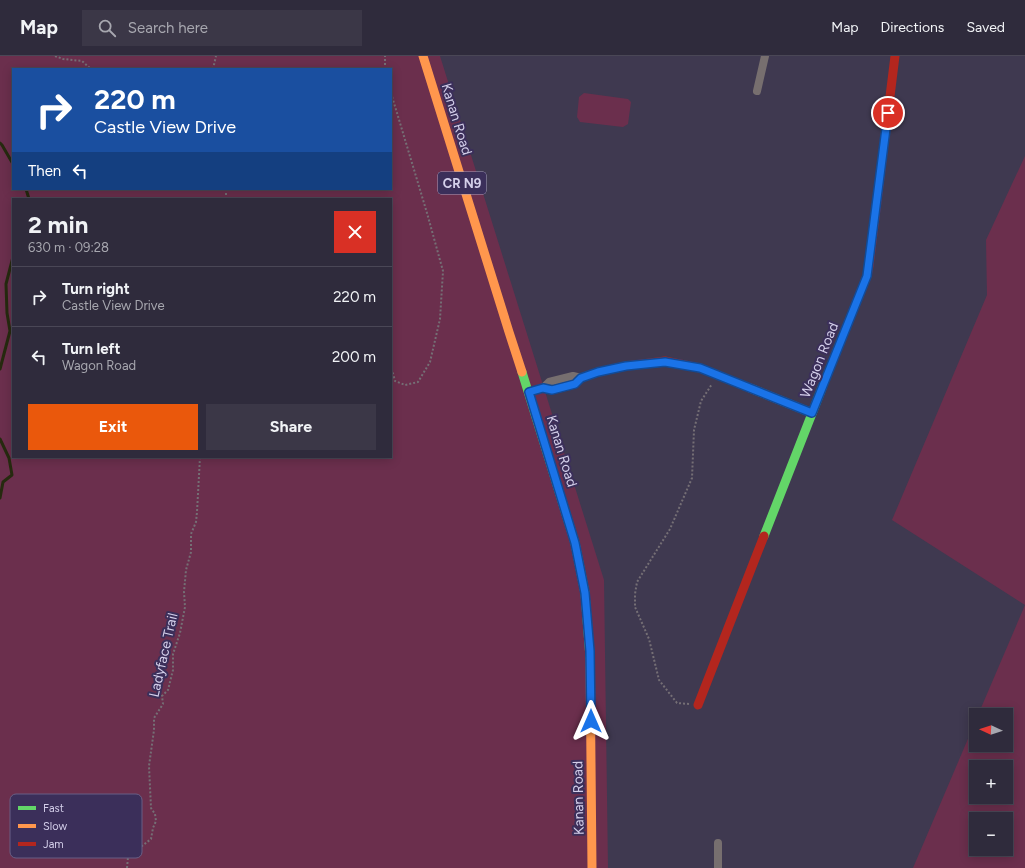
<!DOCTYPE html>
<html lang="en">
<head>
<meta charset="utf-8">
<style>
	body { margin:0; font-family:Figtree,sans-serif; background:#3b3747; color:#f1f3f6; height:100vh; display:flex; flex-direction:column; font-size:15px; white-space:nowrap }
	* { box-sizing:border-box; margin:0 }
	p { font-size:13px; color:#a7a7af }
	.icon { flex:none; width:22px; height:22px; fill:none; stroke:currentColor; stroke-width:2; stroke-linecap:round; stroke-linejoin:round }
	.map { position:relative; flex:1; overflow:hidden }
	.details { position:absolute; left:12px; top:142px; width:380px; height:260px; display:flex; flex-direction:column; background:#2f2b3c; border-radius:0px; box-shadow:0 2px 10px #0003,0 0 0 1px #4a4756 }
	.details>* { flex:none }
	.banner { position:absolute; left:12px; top:12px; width:380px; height:122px; border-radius:0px; box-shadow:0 2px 10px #0003,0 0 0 1px #4a4756; background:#1a4fa0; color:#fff; overflow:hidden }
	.needle { width:26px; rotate:273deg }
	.controls { position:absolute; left:969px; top:652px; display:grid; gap:8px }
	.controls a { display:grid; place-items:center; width:44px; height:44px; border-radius:0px; background:#2f2b3c; box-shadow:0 2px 10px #0003,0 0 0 1px #4a4756; font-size:20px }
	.pin { position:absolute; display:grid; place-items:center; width:34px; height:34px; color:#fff; margin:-17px; border:2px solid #fff; border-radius:50%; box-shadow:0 1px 4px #0007 }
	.me { position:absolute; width:44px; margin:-22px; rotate:0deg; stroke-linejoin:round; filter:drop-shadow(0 0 3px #0008) }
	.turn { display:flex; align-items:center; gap:14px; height:84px; padding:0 16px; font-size:18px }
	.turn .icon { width:52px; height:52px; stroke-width:2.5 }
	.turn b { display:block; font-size:28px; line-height:34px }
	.then { display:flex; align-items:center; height:38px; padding:0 16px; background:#0003; gap:8px; font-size:15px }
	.round { display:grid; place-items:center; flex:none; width:42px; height:42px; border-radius:0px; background:#3b3747 }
	.summary { display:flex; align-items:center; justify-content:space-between; height:68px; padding:0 16px }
	h1 { font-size:24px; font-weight:700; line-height:30px }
	.button { display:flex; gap:8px; margin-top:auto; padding:8px 16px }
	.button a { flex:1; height:46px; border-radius:0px; background:#ea580c; color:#fff; font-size:16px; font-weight:700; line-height:46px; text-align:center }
	.button a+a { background:#3b3747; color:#f1f3f6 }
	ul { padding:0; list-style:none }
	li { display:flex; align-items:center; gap:12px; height:60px; padding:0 16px; border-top:1px solid #4a4756 }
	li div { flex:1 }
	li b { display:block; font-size:15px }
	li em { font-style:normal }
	header { display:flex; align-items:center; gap:24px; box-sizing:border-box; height:56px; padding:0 20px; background:#2f2b3c; border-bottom:1px solid #4a4756 }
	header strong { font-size:19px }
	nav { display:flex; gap:22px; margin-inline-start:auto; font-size:14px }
	.search { width:280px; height:36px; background:#3b3747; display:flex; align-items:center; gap:10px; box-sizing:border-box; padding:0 14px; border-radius:0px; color:#a7a7af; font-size:15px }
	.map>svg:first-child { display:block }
	.green { fill:#6b2f4d; fill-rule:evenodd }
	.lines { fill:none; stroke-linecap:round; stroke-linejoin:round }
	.stream { stroke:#262a0f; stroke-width:3 }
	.path { stroke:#756f75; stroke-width:2; stroke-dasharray:2 2; stroke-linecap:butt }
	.street { stroke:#776f6f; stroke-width:8 }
	.fast { stroke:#63d668; stroke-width:9 }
	.slow { stroke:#ff974d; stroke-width:9 }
	.jam { stroke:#b3261e; stroke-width:9 }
	.route-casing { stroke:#114b97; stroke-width:10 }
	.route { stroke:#1a73e8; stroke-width:7 }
	.labels { text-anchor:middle; stroke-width:4; stroke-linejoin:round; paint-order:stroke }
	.shield { fill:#3b2f5a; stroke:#a69fbf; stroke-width:1 }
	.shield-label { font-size:13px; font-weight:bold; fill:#d4cfea }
	.street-label { font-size:14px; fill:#d4cfea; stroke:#3b2f5a }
	.key { fill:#3b2f5a; stroke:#695f85; stroke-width:1 }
	.key-label { font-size:11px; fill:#d4cfea }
</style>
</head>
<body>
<header>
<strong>Map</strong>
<div class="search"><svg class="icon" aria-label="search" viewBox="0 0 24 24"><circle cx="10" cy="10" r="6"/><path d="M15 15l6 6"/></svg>Search here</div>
<nav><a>Map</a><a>Directions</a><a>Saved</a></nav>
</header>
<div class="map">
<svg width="1025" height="812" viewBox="0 0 1025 812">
	<rect width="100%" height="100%" fill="#3f3950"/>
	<!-- green -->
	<path class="green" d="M0,0h440l164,524 4,288h-608zM13,13h378v120h-378zM13,143h378v258h-378z
		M584,37l44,6 3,3 -3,22 -5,3 -43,-5 -3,-5 2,-20z
		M1025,100v712h-112l63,-148v25h30v-30h-28l47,-110 -133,-85 95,-225 -1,-55zM976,711h30v30h-30zM976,763h30v30h-30z"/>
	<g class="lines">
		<!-- stream -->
		<path class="stream" d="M0,87l2,2 11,19
			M26,133l3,10
			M0,313l10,-38 -3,-18 -1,-29 7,-27
			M0,383l9,19 3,17 -9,7 -3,16"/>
		<!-- path -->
		<path class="path" d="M55,0l8,3 19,2 9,8
			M213,13l3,-13
			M385,13v-13
			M391,37l36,120 16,58 -3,48 -10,43 -12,20 -13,3 -10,-4 -4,-15
			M226,143v-10
			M689,648l-12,-1 -18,-23 -10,-41 -14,-32v-13l2,-12 33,-53 22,-51 2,-48 7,-29 11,-17
			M127,812l1,-11 23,-18 2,-11 3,-7 -1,-7 -4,-6 -2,-42 5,-36v-12l9,-14 -1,-8 6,-6 5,-20v-16l7,-21 5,-26 -1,-15 2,-22 5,-18v-18l5,-12 1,-10 3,-55"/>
		<!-- street -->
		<path class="street" d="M757,35l8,-35
			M543,332l6,-6 24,-6 8,2
			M718,787v25"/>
		<!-- fast -->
		<path class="fast" d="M522,316l53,171 10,50 5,65
			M764,480l58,-148"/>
		<!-- slow -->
		<path class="slow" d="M423,0l86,276 13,40
			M750,332l62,25
			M590,602l2,210"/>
		<!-- jam -->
		<path class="jam" d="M822,332l45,-112 2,-10 26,-210
			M529,336l14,-4 9,2 23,-6 6,-6 17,-6 28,-6 39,-5 35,7 50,20
			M698,649l66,-169"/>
	</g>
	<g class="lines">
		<!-- route casing -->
		<g class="route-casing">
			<path id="route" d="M591,665l-1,-70 -5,-58 -10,-50 -46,-151 14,-4 9,2 23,-6 6,-6 17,-6 28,-6 39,-4 35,6 112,45 55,-137 21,-163"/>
		</g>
		<!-- route -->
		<use href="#route" class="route"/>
	</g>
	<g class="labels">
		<!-- shield labels -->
		<rect class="shield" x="438" y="116" width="48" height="22" rx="3"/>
		<g class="shield-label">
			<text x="462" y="132">CR N9</text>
		</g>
		<!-- street labels -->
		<g class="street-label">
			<text transform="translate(457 63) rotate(73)" y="5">Kanan Road</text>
			<text transform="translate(819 304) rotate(-68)" y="5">Wagon Road</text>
			<text transform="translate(562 395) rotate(73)" y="5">Kanan Road</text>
			<text transform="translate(163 599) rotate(-77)" y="5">Ladyface Trail</text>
			<text transform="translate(578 742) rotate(-91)" y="5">Kanan Road</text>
		</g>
	</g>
	<!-- legend -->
	<rect x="10" y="738" width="132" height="64" rx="6" class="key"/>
	<rect x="18" y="750" width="18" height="4" fill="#63d668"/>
	<rect x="18" y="768" width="18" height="4" fill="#ff974d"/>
	<rect x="18" y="786" width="18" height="4" fill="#b3261e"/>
	<g class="key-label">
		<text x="43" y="756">Fast</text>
		<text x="43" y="774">Slow</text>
		<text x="43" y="792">Jam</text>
	</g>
</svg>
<div class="controls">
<a><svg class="needle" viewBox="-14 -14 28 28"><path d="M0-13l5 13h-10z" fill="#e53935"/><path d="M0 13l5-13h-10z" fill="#a7a7af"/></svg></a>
<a>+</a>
<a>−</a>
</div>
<div class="pin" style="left:888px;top:57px;background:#d93025"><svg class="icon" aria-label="arrive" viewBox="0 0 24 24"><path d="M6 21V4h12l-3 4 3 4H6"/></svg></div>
<svg class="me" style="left:591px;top:665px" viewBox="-20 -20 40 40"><path d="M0-17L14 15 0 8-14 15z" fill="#1a73e8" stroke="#fff" stroke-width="4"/></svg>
<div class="banner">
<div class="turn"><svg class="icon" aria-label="right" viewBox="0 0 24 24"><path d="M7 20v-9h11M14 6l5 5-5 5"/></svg><div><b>220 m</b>Castle View Drive</div></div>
<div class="then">Then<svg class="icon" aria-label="left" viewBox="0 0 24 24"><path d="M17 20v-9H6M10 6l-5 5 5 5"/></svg></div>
</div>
<section class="details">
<div class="summary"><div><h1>2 min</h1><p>630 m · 09:28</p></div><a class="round" style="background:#d93025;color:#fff"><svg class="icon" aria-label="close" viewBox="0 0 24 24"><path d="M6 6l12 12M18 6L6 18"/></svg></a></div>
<ul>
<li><svg class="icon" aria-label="right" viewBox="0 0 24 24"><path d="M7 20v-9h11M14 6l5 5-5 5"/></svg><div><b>Turn right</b><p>Castle View Drive</p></div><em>220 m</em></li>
<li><svg class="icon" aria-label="left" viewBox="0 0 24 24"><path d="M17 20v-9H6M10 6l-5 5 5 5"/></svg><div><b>Turn left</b><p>Wagon Road</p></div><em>200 m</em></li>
</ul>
<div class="button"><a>Exit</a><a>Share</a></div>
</section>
</div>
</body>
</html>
